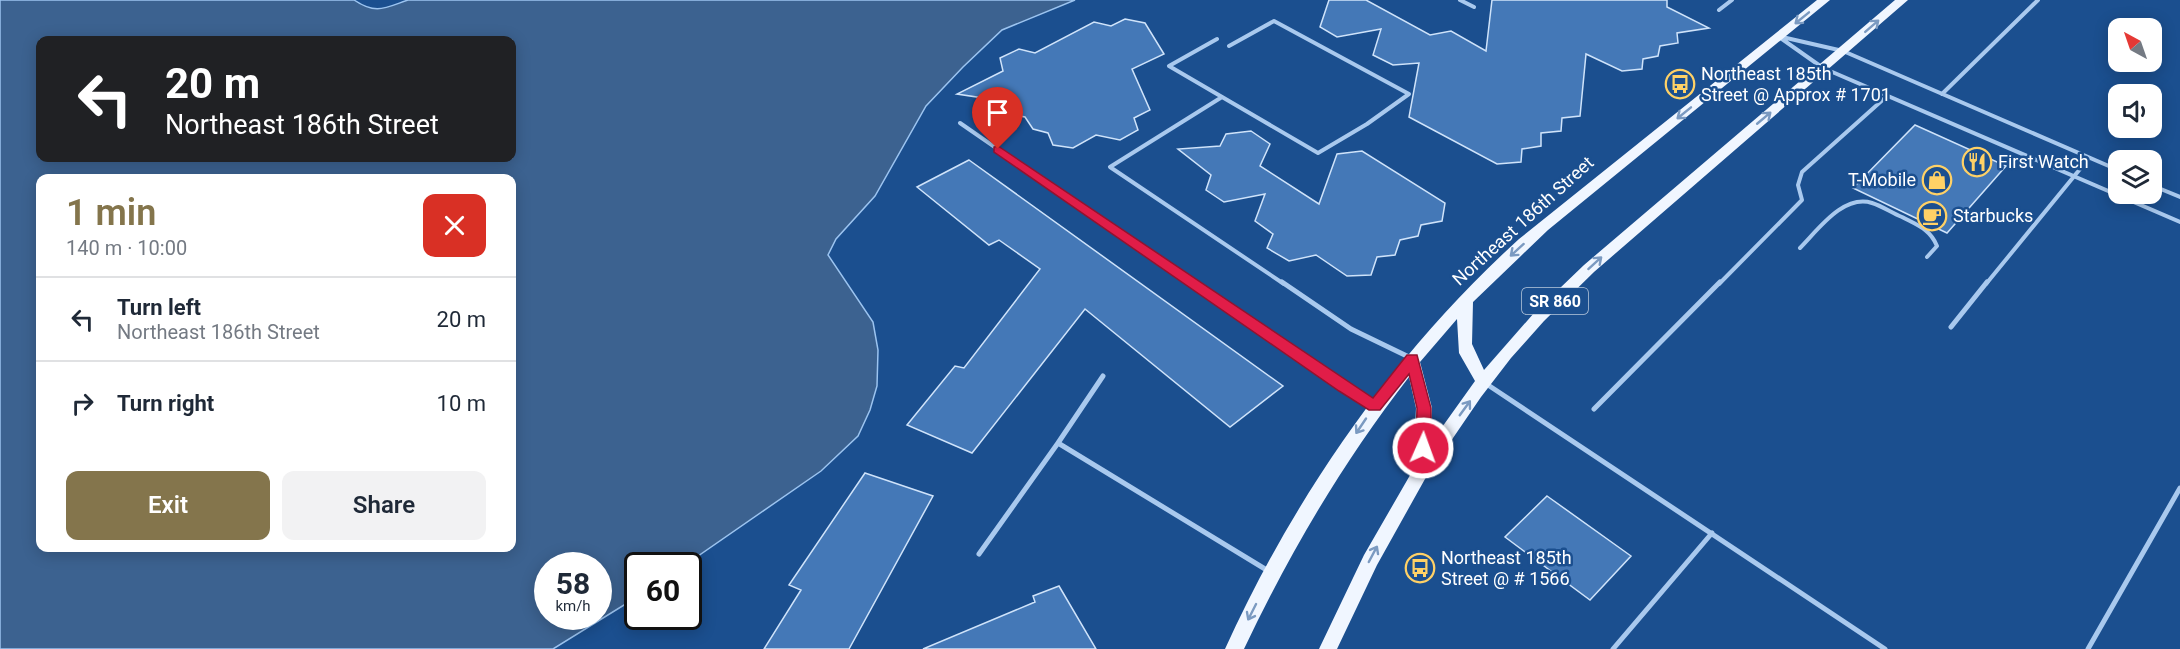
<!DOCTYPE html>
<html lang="en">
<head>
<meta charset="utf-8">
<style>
	body { margin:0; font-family:Roboto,sans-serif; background:#f2f2f3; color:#1f2937; height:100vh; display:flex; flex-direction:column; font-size:22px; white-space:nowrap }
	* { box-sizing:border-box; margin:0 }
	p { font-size:20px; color:#747a83 }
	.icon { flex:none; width:33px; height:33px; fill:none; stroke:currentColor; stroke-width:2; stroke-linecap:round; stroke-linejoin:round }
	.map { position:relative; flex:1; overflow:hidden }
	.side { position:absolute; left:36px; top:174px; width:480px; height:378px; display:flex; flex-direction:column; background:#fff; border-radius:12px; box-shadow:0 3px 15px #0003 }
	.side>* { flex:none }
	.top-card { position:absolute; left:36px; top:36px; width:480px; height:126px; border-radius:12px; box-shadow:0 3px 15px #0003; background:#202124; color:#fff; overflow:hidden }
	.needle { width:39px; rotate:320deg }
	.buttons { position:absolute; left:2108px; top:18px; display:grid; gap:12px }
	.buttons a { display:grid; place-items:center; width:54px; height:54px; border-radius:12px; background:#fff; box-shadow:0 3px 15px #0003; font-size:30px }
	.speed { position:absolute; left:534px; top:552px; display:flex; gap:12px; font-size:30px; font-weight:700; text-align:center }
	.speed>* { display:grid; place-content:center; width:78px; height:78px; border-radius:50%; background:#fff; box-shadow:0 3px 15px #0003; line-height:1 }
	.speed small { font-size:15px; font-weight:400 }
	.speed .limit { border:3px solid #111; border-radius:9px; background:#fff; color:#111 }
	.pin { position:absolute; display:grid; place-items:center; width:51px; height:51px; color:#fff; margin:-62px -26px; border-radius:50% 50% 50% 0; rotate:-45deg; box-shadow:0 0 6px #0007 }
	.pin .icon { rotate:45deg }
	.me { position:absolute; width:66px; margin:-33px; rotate:2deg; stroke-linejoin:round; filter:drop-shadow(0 0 4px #0008) }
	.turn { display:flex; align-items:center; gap:21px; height:126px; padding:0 30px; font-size:27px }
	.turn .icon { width:78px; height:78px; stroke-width:2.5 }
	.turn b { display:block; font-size:42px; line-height:51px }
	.round { display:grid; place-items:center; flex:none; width:63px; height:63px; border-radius:12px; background:#f2f2f3 }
	.summary { display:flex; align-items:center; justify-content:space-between; height:102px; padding:0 30px }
	h1 { font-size:36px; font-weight:600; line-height:45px; color:#84754c }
	.cta { display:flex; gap:12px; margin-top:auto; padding:12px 30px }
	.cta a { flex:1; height:69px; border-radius:12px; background:#84754c; color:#fff; font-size:24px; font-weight:600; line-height:69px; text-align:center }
	.cta a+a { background:#f2f2f3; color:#1f2937 }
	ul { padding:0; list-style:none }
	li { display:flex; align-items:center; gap:18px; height:84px; padding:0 30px; border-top:2px solid #e0e1e3 }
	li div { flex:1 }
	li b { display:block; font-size:22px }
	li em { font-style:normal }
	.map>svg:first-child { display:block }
	.water { fill:#3c6290; stroke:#9cc4f0; stroke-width:1.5; fill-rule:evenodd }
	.building { fill:#4478b7; stroke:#cfe3fa; stroke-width:1.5 }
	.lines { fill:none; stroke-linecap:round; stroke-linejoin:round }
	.service-far1 { stroke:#a9c9ee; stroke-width:4 }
	.service { stroke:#a9c9ee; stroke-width:5 }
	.primary { fill:#f0f6ff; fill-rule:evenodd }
	.oneway { stroke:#7b9ac1 }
	.route { fill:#e11d48; stroke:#92132f; stroke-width:1.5 }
	.labels { text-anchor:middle; stroke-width:5; stroke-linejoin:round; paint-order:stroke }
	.shield { fill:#1b4f8f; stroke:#bbcadd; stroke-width:1.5 }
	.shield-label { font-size:16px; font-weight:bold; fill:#fff }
	.poi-label { font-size:18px; fill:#fff; stroke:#1b4f8f; text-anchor:start }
	.street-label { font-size:18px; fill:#fff; stroke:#1b4f8f }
</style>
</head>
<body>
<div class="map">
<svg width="2180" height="649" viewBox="0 0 2180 649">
	<rect width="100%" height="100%" fill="#1b4f8f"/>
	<!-- water -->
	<path class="water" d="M0,0h354c22,15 31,8 54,0h667l-73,30 -39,37 -37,39 -51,90 -39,43 -8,16 45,67 5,28 -1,36 -7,24 -12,26 -37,35 -136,94 -47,1 -1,31 -84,52h-553zM40,40h472v118h-472zM40,178h472v370h-472zM548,566h50v50h-50z"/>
	<!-- building -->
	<path class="building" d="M1329,0h37l64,35 21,-4 35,20 6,-51h175v7l42,21 -32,5 1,10 -18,3 -2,10 -15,3 -1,10 -20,2 -36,-17 -6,62 -18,2 -1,13 -20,2v13l-19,3 -1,13 -24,2 -88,-47 10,-54 -26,2 -20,-10 8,-26 -44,8 -17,-10z
		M1125,19l20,4 19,31 -32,15 18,41 -16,8 4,12 -18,10 -24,-5 -23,13 -20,-3 -5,-12 -15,-4 -8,-12 -16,-3 -6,-13 -46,-7 46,-23 -3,-13 19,-9 16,4 59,-31 17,4z
		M1915,125l91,41 -59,67 -94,-45z
		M1251,131l19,13 -10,22 59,38 18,-50 25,-3 83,52 -3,18 -21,4 -3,11 -18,4 -5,15 -18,2 -6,18 -24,1 -31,-21 -27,6 -22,-13 6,-14 -18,-13 10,-27 -41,8 -18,-12 5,-15 -33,-26 42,-3 6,-12z
		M969,160l314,226 -53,41 -145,-118 -113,144 -65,-28 48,-59 9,2 76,-99 -41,-29 -10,5 -72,-58z
		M865,473l68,23 -84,153h-85l37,-59 -12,-5z
		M1547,496l84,60 -41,44 -85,-63z
		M1059,586l37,63h-173l112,-47 -2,-6z"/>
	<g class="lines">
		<!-- service-far1 -->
		<path class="service-far1" d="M1460,0l14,7
			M1719,10l13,-10
			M1779,37l44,31 357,154
			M1782,37l61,14 275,119
			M1217,39l-48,27 149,87 49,-29 42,-30 -135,-73 -45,25
			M1942,94l96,-94
			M1222,97l-112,70 174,117
			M960,123l233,161
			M2151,185l29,12
			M1800,248c18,-18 43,-54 72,-45 10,3 20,10 30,14 15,8 28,12 35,29l-10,11
			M1719,284l83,-84 -4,-15 4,-13 85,-76
			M1986,284l103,-126"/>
		<!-- service -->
		<path class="service" d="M1191,282l153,106 31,18
			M1282,282l69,47 60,29
			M1951,327l36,-45
			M1485,383l400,266
			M1594,409l126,-127
			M1058,443l45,-67
			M979,554l79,-111 212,129
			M1613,649l99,-116
			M2088,649l92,-161"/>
		<!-- primary -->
		<path class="primary" d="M1817,0h13l-282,230 -75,72 -1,42 12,26 50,-57 50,-48 311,-265h13l-314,272 -50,49 -33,37 -30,39 -56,82 -48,86 -40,84h-18l45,-94 49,-85 3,-62 -7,-31c-66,85 -119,175 -165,272h-19c70,-154 169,-296 294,-410zM1457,319l2,34 16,28 -45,63 2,-36 -12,-46z"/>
	</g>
	<!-- one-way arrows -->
	<defs><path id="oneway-shaft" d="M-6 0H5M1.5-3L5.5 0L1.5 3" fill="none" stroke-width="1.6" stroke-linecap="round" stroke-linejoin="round" transform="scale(1.5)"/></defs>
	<g class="oneway">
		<use href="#oneway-shaft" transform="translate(1802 18) rotate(141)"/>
		<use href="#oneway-shaft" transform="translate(1872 26) rotate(-41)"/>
		<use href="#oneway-shaft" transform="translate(1684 113) rotate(141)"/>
		<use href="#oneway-shaft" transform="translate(1764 118) rotate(-40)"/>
		<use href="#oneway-shaft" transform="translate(1517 250) rotate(138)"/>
		<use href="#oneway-shaft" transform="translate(1595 263) rotate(-42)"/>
		<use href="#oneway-shaft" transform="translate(1465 408) rotate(-54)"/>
		<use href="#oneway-shaft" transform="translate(1361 426) rotate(124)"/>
		<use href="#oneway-shaft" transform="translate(1373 554) rotate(-62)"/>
		<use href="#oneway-shaft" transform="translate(1252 612) rotate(117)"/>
	</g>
	<!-- route -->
	<path class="route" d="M998,146l375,252 34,-43h10l14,53v40l-3,5h-10l-2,-5 1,-40 -8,-34 -29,36h-11l-30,-19 -345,-239v-5z"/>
	<!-- icons -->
	<defs>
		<g id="bus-ring" transform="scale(1.5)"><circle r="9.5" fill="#1b4f8f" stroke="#ffd166" stroke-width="1.5"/><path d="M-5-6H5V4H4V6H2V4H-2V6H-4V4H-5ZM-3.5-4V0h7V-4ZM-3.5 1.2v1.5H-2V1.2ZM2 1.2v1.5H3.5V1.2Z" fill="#ffd166"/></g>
		<g id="restaurant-ring" transform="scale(1.5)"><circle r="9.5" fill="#1b4f8f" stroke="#ffd166" stroke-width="1.5"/><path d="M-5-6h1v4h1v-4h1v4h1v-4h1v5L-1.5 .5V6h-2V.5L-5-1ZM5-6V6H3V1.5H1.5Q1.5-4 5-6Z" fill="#ffd166"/></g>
		<g id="shop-ring" transform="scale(1.5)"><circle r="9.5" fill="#1b4f8f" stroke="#ffd166" stroke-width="1.5"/><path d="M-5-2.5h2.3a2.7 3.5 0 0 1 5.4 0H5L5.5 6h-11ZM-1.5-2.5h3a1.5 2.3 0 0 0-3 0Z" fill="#ffd166"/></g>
		<g id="cafe-ring" transform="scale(1.5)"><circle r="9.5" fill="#1b4f8f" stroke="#ffd166" stroke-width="1.5"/><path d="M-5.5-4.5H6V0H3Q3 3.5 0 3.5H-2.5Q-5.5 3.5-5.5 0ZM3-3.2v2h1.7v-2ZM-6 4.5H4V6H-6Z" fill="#ffd166"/></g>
	</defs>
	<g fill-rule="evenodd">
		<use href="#bus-ring" x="1680" y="84"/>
		<use href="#restaurant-ring" x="1977" y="162"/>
		<use href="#shop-ring" x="1937" y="180"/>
		<use href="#cafe-ring" x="1932" y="216"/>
		<use href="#bus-ring" x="1420" y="568"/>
	</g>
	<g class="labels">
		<!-- shield labels -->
		<rect class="shield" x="1522" y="288" width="66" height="26" rx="4.5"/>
		<g class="shield-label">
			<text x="1555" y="307">SR 860</text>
		</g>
		<!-- poi labels -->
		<g class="poi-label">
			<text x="1701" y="80">Northeast 185th<tspan x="1701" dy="21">Street @ Approx # 1701</tspan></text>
			<text x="1998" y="168">First Watch</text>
			<text x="1916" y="186" text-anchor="end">T-Mobile</text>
			<text x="1953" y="222">Starbucks</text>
			<text x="1441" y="564">Northeast 185th<tspan x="1441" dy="21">Street @ # 1566</tspan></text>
		</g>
		<!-- street labels -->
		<g class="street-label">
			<text transform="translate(1523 221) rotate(-42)" y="6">Northeast 186th Street</text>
		</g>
	</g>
</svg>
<div class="buttons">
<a><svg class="needle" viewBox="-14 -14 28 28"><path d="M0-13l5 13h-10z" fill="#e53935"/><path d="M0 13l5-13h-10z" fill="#747a83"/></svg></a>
<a><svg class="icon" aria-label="sound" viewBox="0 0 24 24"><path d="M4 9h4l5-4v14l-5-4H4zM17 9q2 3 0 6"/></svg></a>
<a><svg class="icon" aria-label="layers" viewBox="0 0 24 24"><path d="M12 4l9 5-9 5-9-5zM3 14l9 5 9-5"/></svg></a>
</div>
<div class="speed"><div>58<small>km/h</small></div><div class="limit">60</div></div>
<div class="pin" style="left:998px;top:149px;background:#d93025"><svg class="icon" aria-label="arrive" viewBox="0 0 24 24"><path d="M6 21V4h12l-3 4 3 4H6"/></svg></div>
<svg class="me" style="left:1423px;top:448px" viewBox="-20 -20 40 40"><circle r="17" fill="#e11d48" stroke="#fff" stroke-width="3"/><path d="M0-11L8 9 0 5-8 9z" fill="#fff"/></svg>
<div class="top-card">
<div class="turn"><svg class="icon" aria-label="left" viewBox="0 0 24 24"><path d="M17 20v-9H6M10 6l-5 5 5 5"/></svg><div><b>20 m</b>Northeast 186th Street</div></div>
</div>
<section class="side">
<div class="summary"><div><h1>1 min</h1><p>140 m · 10:00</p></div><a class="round" style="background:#d93025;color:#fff"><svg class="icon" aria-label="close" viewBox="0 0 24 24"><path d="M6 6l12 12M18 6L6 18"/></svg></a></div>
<ul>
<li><svg class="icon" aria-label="left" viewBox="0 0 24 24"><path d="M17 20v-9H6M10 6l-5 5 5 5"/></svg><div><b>Turn left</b><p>Northeast 186th Street</p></div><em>20 m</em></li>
<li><svg class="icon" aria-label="right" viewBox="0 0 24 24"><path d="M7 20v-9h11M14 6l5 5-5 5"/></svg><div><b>Turn right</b></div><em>10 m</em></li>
</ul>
<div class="cta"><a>Exit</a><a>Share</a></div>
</section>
</div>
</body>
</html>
